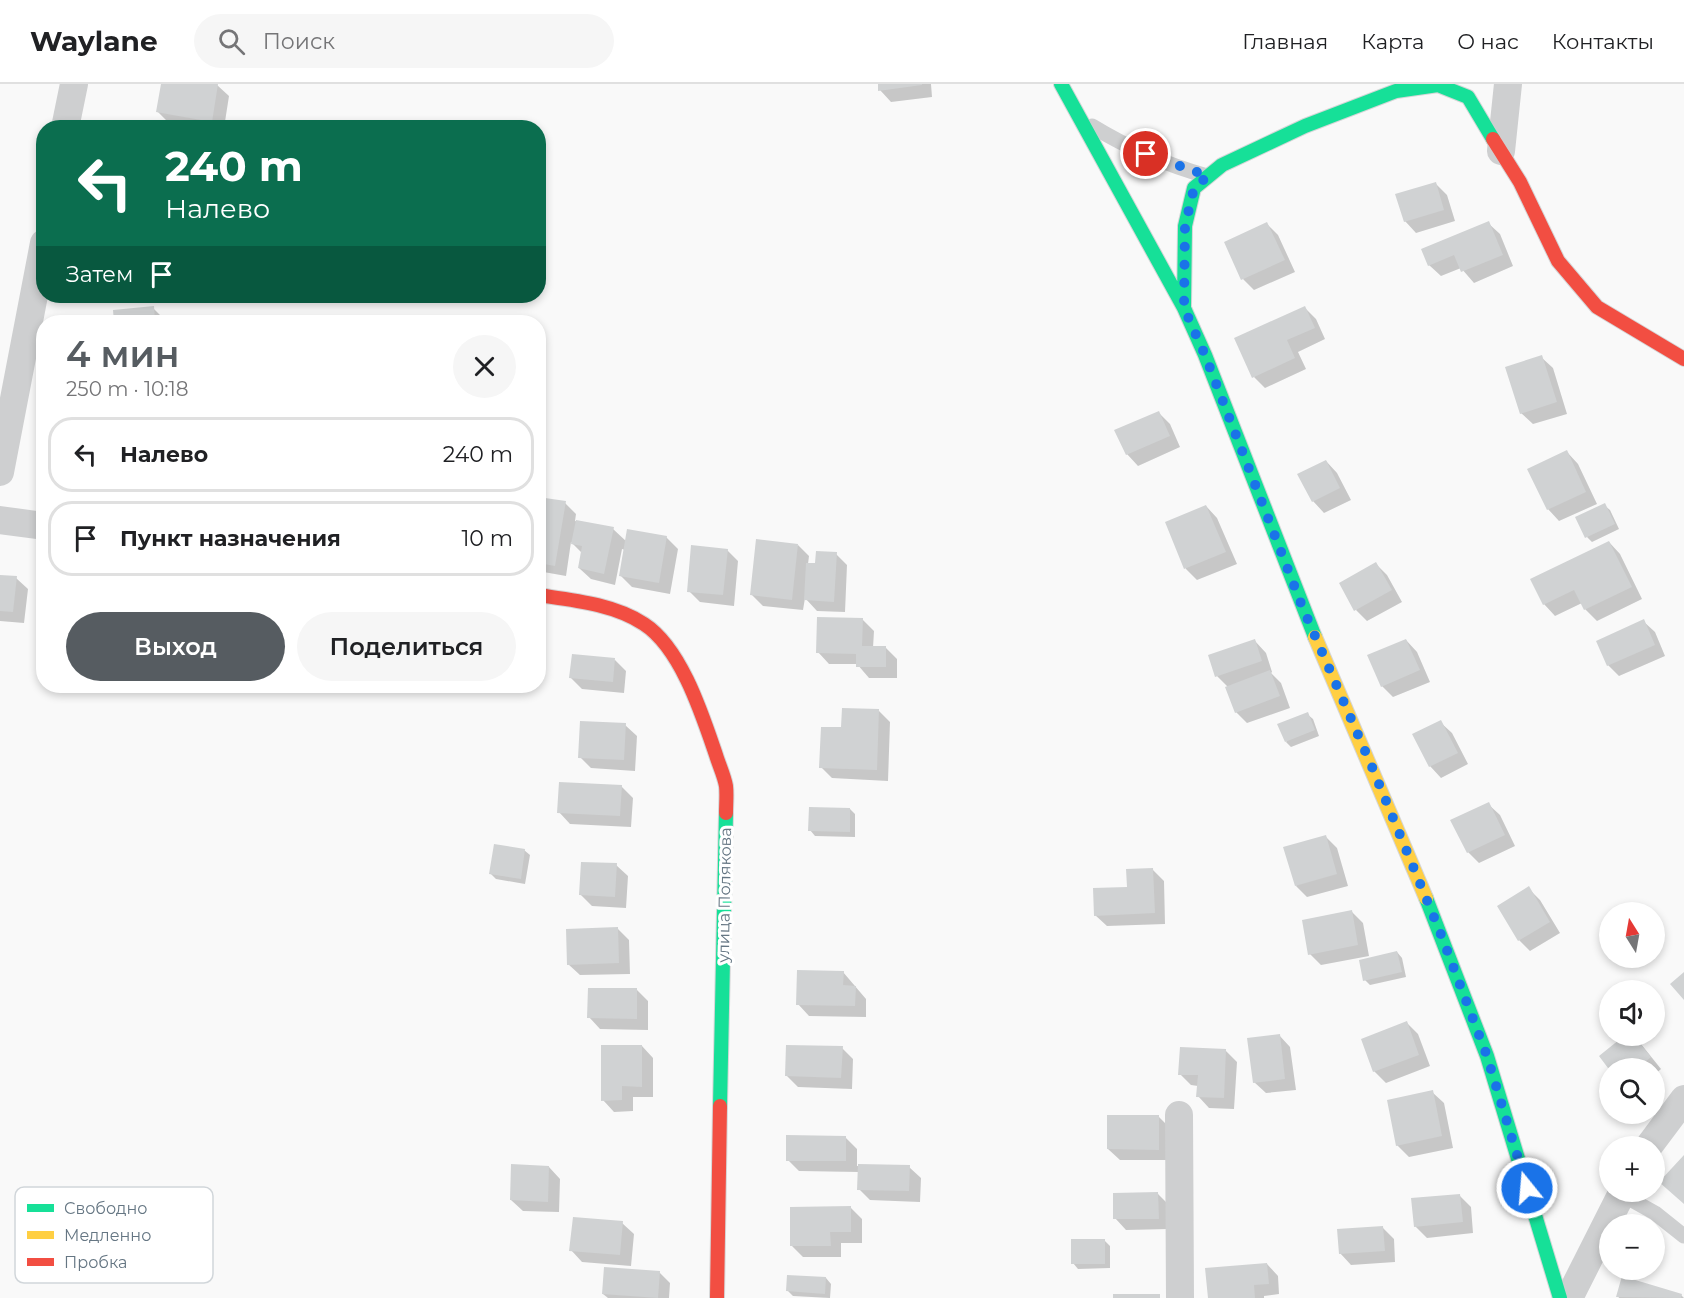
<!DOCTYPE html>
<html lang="ru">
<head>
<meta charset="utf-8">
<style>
	body { margin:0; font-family:Montserrat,sans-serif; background:#f6f6f6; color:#202124; height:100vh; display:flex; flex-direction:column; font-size:22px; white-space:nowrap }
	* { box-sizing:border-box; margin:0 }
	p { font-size:20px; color:#757577 }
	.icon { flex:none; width:33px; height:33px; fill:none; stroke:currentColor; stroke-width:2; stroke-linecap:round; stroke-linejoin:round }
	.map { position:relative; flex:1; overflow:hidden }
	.sheet { position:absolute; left:36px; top:231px; width:510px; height:378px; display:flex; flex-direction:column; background:#fff; border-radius:24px; box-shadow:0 3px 9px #0003 }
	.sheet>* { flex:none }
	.top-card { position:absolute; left:36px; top:36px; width:510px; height:183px; border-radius:24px; box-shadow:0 3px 9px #0003; background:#0b6e4f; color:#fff; overflow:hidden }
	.needle { width:39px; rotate:349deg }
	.fabs { position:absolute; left:1599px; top:818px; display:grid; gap:12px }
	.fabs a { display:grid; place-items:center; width:66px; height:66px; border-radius:50%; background:#fff; box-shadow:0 3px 9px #0003; font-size:30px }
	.pin { position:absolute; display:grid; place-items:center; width:51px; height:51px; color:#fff; margin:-26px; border:3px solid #fff; border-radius:50%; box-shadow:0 2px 6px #0007 }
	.me { position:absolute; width:66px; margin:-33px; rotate:343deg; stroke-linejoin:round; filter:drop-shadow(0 0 4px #0008) }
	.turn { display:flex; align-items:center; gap:21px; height:126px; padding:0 30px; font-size:27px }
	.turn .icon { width:78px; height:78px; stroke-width:2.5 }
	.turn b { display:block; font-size:42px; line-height:51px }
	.then { display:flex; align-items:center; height:57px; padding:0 30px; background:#0003; gap:12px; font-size:22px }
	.round { display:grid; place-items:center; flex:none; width:63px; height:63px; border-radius:32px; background:#f6f6f6 }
	.summary { display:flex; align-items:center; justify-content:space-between; height:102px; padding:0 30px }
	h1 { font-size:36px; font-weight:600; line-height:45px; color:#565c61 }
	.cta { display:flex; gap:12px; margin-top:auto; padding:12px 30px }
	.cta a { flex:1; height:69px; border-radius:36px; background:#565c61; color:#fff; font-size:24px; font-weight:600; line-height:69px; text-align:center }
	.cta a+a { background:#f6f6f6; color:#202124 }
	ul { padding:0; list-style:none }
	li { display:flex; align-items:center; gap:18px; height:75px; margin:0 12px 9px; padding:0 18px; border:3px solid #e0e0e0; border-radius:24px }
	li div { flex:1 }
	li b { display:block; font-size:22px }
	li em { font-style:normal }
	header { display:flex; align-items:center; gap:36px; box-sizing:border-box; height:84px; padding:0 30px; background:#fff; border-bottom:2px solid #e0e0e0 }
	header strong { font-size:28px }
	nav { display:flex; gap:33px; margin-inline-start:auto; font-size:21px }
	.search { width:420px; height:54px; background:#f6f6f6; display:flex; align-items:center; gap:15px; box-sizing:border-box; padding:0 21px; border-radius:33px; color:#757577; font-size:22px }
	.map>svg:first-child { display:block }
	.shadow { fill:#0003 }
	.building { fill:#d0d2d3 }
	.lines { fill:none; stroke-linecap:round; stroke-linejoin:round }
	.fast-casing { stroke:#d5d6d7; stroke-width:16 }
	.slow-casing { stroke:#d5d6d7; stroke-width:16 }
	.jam-casing { stroke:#d5d6d7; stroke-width:16 }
	.lane { stroke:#cecfd0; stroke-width:15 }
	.street { stroke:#cecfd0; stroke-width:28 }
	.fast { stroke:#16e098; stroke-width:14 }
	.slow { stroke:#ffcf43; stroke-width:14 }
	.jam { stroke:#f24e42; stroke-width:14 }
	.route { stroke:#1a73e8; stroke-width:10; stroke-dasharray:0 18 }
	.labels { text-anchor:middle; stroke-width:6; stroke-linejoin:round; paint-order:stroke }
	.street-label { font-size:16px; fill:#657683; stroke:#fff }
	.key { fill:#fff; stroke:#d1d6da; stroke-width:1.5 }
	.key-label { font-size:16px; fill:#657683 }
</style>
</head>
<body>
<header>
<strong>Waylane</strong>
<div class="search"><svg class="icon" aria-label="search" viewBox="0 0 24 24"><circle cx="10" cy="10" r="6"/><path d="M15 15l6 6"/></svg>Поиск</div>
<nav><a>Главная</a><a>Карта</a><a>О нас</a><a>Контакты</a></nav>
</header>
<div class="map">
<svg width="1684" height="1214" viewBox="0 0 1684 1214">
	<rect width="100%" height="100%" fill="#f9f9f9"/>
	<!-- shadow -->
	<path class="shadow" d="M162,0l55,1 12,11 -5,32h-29l-26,-5 -11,-11z
		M879,0h52l1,13 -41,5 -11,-12z
		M1435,99l12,12 8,26 -39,12 -11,-12z
		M1488,139l12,11 13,32 -39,17 -13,-15 -20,8 -12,-11z
		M1267,140l11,11 17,37 -41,18 -11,-11z
		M153,224l11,11 1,3h-49l-1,-11z
		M1305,224l11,11 9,20 -27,13 8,17 -41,19 -11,-11z
		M1541,273l12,11 14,46 -34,10 -12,-11z
		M1159,329l11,11 10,23 -42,19 -11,-12z
		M1567,368l11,12 19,40 -38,17 -11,-12z
		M1326,377l11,12 14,27 -27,13 -11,-12z
		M538,414l27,5 11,11 -1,7 38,8 14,13 39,-5 12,12 -8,45 -38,-7 -11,-11 4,-26 -3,-1 -7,36 -24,-6 -12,-11 3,-15 -11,-11 -5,34 -28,-5z
		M1604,421l6,5 9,19 -27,13 -5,-5z
		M1206,422l11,12 20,46 -40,16 -11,-11 -19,-46z
		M1609,458l11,12 22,45 -45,22 -12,-12 -3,-6 -27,13 -11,-12z
		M798,461l11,11 -1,8 8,1 20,-11 11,11 -2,47 -28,-1 -12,-13 -2,12 -40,-4 -11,-11z
		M727,466l11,11 -4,45 -34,-4 -11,-11z
		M1376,480l11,11 15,27 -35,19 -11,-11z
		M0,492l16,2 12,11 -4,34 -24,-2z
		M862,535l12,12 -1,17h13l11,11v19h-28l-12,-14h-28l-11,-12z
		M1643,537l12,11 10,24 -46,20 -11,-11z
		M1406,556l11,12 13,30 -37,15 -11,-11z
		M1255,557l11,12 6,19 -1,1 10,10 9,25 -43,15 -11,-11 -8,-25 -11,-11z
		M615,576l11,11 -2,22 -42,-4 -11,-11z
		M468,602h24v3z
		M879,627l11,11 -2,59 -56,-3 -11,-11 22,-38z
		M1307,630l6,5 6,17 -28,11 -5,-5z
		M1440,638l12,11 16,31 -27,14 -11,-12z
		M625,641l12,11 -2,35 -44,-3 -11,-11z
		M621,702l12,12 -2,29 -61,-3 -11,-12z
		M1488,720l12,11 15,31 -36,17 -11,-11z
		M850,725l5,5v23l-40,-1 -5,-6z
		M1326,753l11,11 11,38 -41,11 -11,-11z
		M524,766l6,5 -5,29 -29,-5 -5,-5z
		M616,781l12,11 -2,32 -34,-2 -12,-12z
		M1152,785l12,12 1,43 -58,2 -12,-11z
		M1528,804l12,12 20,33 -30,18 -11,-11z
		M1352,828l11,11 6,33 -48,9 -11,-11z
		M617,844l12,12 1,34 -50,1 -12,-11z
		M1397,868l5,6 4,19 -36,8 -5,-5z
		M843,888l23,27v18l-57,-1 -11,-12z
		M637,906l11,11v29l-48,-1 -11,-12z
		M1407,939l11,11 12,32 -44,17 -12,-12 -11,-32z
		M1279,951l11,12 6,43 -30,3 -12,-11z
		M1628,951h4l9,9 20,25 -7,6v-7h-44z
		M642,962l11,12v39h-20v14l-19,1 -11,-12z
		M842,964l11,11 -1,30 -54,-2 -11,-11z
		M1225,966l12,12 -3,47 -25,-1 -11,-12v-10l-7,-1 -11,-11z
		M1432,1008l12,11 9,45 -44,9 -12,-12z
		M1159,1033l11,11v32h-50l-12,-11z
		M845,1053l12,12v17l52,1 12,11 -1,24 -50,-2 -11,-11v-17l-60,-1 -11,-11z
		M549,1083l11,12 -1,33 -36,-1 -12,-11z
		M1158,1110l11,11v24l-43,1 -11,-12z
		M1459,1111l12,12 2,26 -46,5 -12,-12z
		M851,1124l11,11v24h-21v14h-38l-11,-11z
		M622,1139l12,11 -3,32 -49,-4 -11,-12z
		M1382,1143l12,12 1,23 -44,3 -11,-12z
		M1104,1156l6,6v22l-32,1 -5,-6z
		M1267,1180l11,12 1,18 -15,2v2h-55z
		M659,1188l11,11 -1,15h-61l-5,-4z
		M826,1194l5,6 -1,14 -37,-2 -5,-5z
		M1681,1211l3,3h-65l-1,-2z"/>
	<!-- building -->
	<path class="building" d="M161,0h57l-6,38 -56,-10z
		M878,0h44v1l-44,6z
		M1436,98l8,28 -40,12 -9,-28z
		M1489,137l14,34 -42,17 -7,-17 -26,11 -7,-17z
		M1267,138l18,38 -44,20 -17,-38z
		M154,222l1,16h-41l-1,-12z
		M1305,222l10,22 -28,12 8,18 -43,20 -18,-40z
		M1542,271l15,47 -37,12 -15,-47z
		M1159,327l11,25 -44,19 -12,-25z
		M1567,366l19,42 -39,18 -20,-41z
		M1326,376l14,28 -28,14 -15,-28z
		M538,413l28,4 -11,65 -17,-3z
		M1605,419l10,21 -30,14 -10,-21z
		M1206,421l20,47 -42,17 -19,-47z
		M576,436l38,7 -10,47 -26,-6 4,-22 -11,-2z
		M627,445l40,7 -8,47 -40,-7z
		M756,455l42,5 -6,56 -42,-5z
		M1609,457l23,46 -48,23 -10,-20 -31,15 -13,-26z
		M691,461l37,4 -5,46 -36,-3z
		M816,467l21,1 -3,50 -30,-2 2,-37h9z
		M1376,478l16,28 -38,21 -15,-28z
		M0,491l17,1 -4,36 -13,-1z
		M817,533l46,1 -1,28h24v21h-30v-13l-40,-1z
		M1644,535l11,26 -48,21 -11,-25z
		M1255,555l7,22 -47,16 -7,-22z
		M1406,555l14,31 -39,17 -14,-32z
		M572,570l43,4 -2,24 -44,-4z
		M1270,586l10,26 -45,17 -10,-26z
		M842,624l37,1 -2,61 -58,-2 2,-41h20z
		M1308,628l7,18 -30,12 -8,-18z
		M1441,636l17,33 -29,14 -17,-33z
		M580,637l46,2 -2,37 -46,-2z
		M559,698l63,3 -2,31 -63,-3z
		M1489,718l16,33 -38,18 -17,-33z
		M809,723l41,1v24l-42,-1z
		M1326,751l11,39 -42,12 -12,-39z
		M494,760l31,5 -4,30 -32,-5z
		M581,778l36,1 -2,34 -36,-2z
		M1153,784l2,45 -61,3 -1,-28 34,-1 -1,-18z
		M1529,802l21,36 -32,19 -21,-35z
		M1352,826l6,35 -50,10 -6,-35z
		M618,843l1,36 -52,2 -1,-36z
		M1397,867l5,21 -39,9 -4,-21z
		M797,886l47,1 -1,14 13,1 -1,20 -59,-1z
		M1684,888v28l-14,-16z
		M588,904h49v31l-50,-1z
		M1407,937l12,34 -46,17 -12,-33z
		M1280,950l5,45 -32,4 -6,-45z
		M1625,951h8l18,22 -13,11h-30l-9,-12z
		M601,961h41v42l-20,-1v14l-21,1z
		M786,961l57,1 -2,32 -56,-2z
		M1180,963l46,2 -2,49 -28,-1 2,-22h-20z
		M1433,1006l9,46 -46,10 -9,-46z
		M1107,1031h52v35l-52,-1z
		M786,1051l60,1v25h-60z
		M1684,1071v49l-25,-22z
		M511,1080l38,2 -1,36 -38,-2z
		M858,1080l52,1 -1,26 -52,-1z
		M1158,1108l1,27h-46v-26z
		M1460,1110l3,28 -49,5 -3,-29z
		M851,1122v26h-21l1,14h-41v-39z
		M573,1133l50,4 -3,34 -51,-4z
		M1383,1142l2,25 -46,3 -2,-25z
		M1071,1155h34v25h-34z
		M1267,1179l2,21 -15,1 1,13h-47l-3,-30z
		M604,1183l56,4 -2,27 -56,-4z
		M787,1191l39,2 -1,17 -39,-3z
		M1622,1192l60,18 -1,4 -65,-1z
		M1113,1210h47v4h-47z"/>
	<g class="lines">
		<!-- fast casing -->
		<g class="fast-casing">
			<path id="fast" d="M1061,0l123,224 21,47 110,282
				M1184,222l1,-80 9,-38 28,-23 83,-39 91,-35 42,-6 30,12 25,42
				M1426,814l61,158 73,242
				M720,1022l6,-293"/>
		</g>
		<!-- slow casing -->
		<g class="slow-casing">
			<path id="slow" d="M1315,553l111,261"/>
		</g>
		<!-- jam casing -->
		<g class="jam-casing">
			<path id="jam" d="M1493,55l27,43 38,79 39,46 87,52
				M538,511c34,5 76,9 106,29 37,24 58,90 72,131 3,10 8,20 10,31 1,8 0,18 0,27
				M717,1214l3,-192"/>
		</g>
		<!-- lane -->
		<path class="lane" d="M1092,42c36,22 75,39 115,50
			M1621,1110l34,19 29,23"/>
		<!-- street -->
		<path class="street" d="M65,44l9,-44
			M1501,67l7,-67
			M0,388l44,-229
			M0,436l44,6
			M1179,1031l1,183
			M1649,1062l35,-47
			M1569,1214l54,-107"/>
		<!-- fast -->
		<use href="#fast" class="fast"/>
		<!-- slow -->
		<use href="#slow" class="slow"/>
		<!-- jam -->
		<use href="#jam" class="jam"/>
	</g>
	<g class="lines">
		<!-- route -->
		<path class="route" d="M1146,70l62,22 -14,12 -9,38 -1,82 21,47 97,251 70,161 68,165 47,124 40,132"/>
	</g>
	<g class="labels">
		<!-- street labels -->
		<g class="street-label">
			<text transform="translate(724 811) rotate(-89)" y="6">улица Полякова</text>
		</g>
	</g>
	<!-- legend -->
	<rect x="15" y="1103" width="198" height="96" rx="9" class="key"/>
	<rect x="27" y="1120" width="27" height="8" fill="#16e098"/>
	<rect x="27" y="1147" width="27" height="8" fill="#ffcf43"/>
	<rect x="27" y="1174" width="27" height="8" fill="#f24e42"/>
	<g class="key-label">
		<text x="64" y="1130">Свободно</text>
		<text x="64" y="1157">Медленно</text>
		<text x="64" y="1184">Пробка</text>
	</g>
</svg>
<div class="fabs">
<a><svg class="needle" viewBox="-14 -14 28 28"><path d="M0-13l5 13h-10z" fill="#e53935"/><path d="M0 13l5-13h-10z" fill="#757577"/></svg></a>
<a><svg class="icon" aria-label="sound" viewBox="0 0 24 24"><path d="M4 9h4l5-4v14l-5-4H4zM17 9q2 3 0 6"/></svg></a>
<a><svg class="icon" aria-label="search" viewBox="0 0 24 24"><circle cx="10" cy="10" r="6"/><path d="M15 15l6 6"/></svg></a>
<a>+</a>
<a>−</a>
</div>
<div class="pin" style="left:1146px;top:70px;background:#d93025"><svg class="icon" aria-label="arrive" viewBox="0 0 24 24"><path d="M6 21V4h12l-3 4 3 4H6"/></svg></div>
<svg class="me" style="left:1527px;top:1104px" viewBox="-20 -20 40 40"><circle r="17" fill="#1a73e8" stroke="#fff" stroke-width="3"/><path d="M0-11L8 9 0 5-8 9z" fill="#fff"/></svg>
<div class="top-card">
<div class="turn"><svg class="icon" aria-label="left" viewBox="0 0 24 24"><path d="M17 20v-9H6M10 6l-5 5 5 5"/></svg><div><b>240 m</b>Налево</div></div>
<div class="then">Затем<svg class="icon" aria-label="arrive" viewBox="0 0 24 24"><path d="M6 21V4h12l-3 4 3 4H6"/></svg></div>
</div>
<section class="sheet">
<div class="summary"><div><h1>4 мин</h1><p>250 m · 10:18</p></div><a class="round"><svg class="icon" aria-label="close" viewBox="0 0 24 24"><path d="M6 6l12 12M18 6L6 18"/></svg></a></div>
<ul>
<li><svg class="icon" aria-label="left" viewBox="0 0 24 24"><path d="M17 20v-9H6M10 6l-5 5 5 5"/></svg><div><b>Налево</b></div><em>240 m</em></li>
<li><svg class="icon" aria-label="arrive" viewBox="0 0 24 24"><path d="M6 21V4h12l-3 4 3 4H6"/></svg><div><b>Пункт назначения</b></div><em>10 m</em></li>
</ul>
<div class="cta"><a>Выход</a><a>Поделиться</a></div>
</section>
</div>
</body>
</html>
